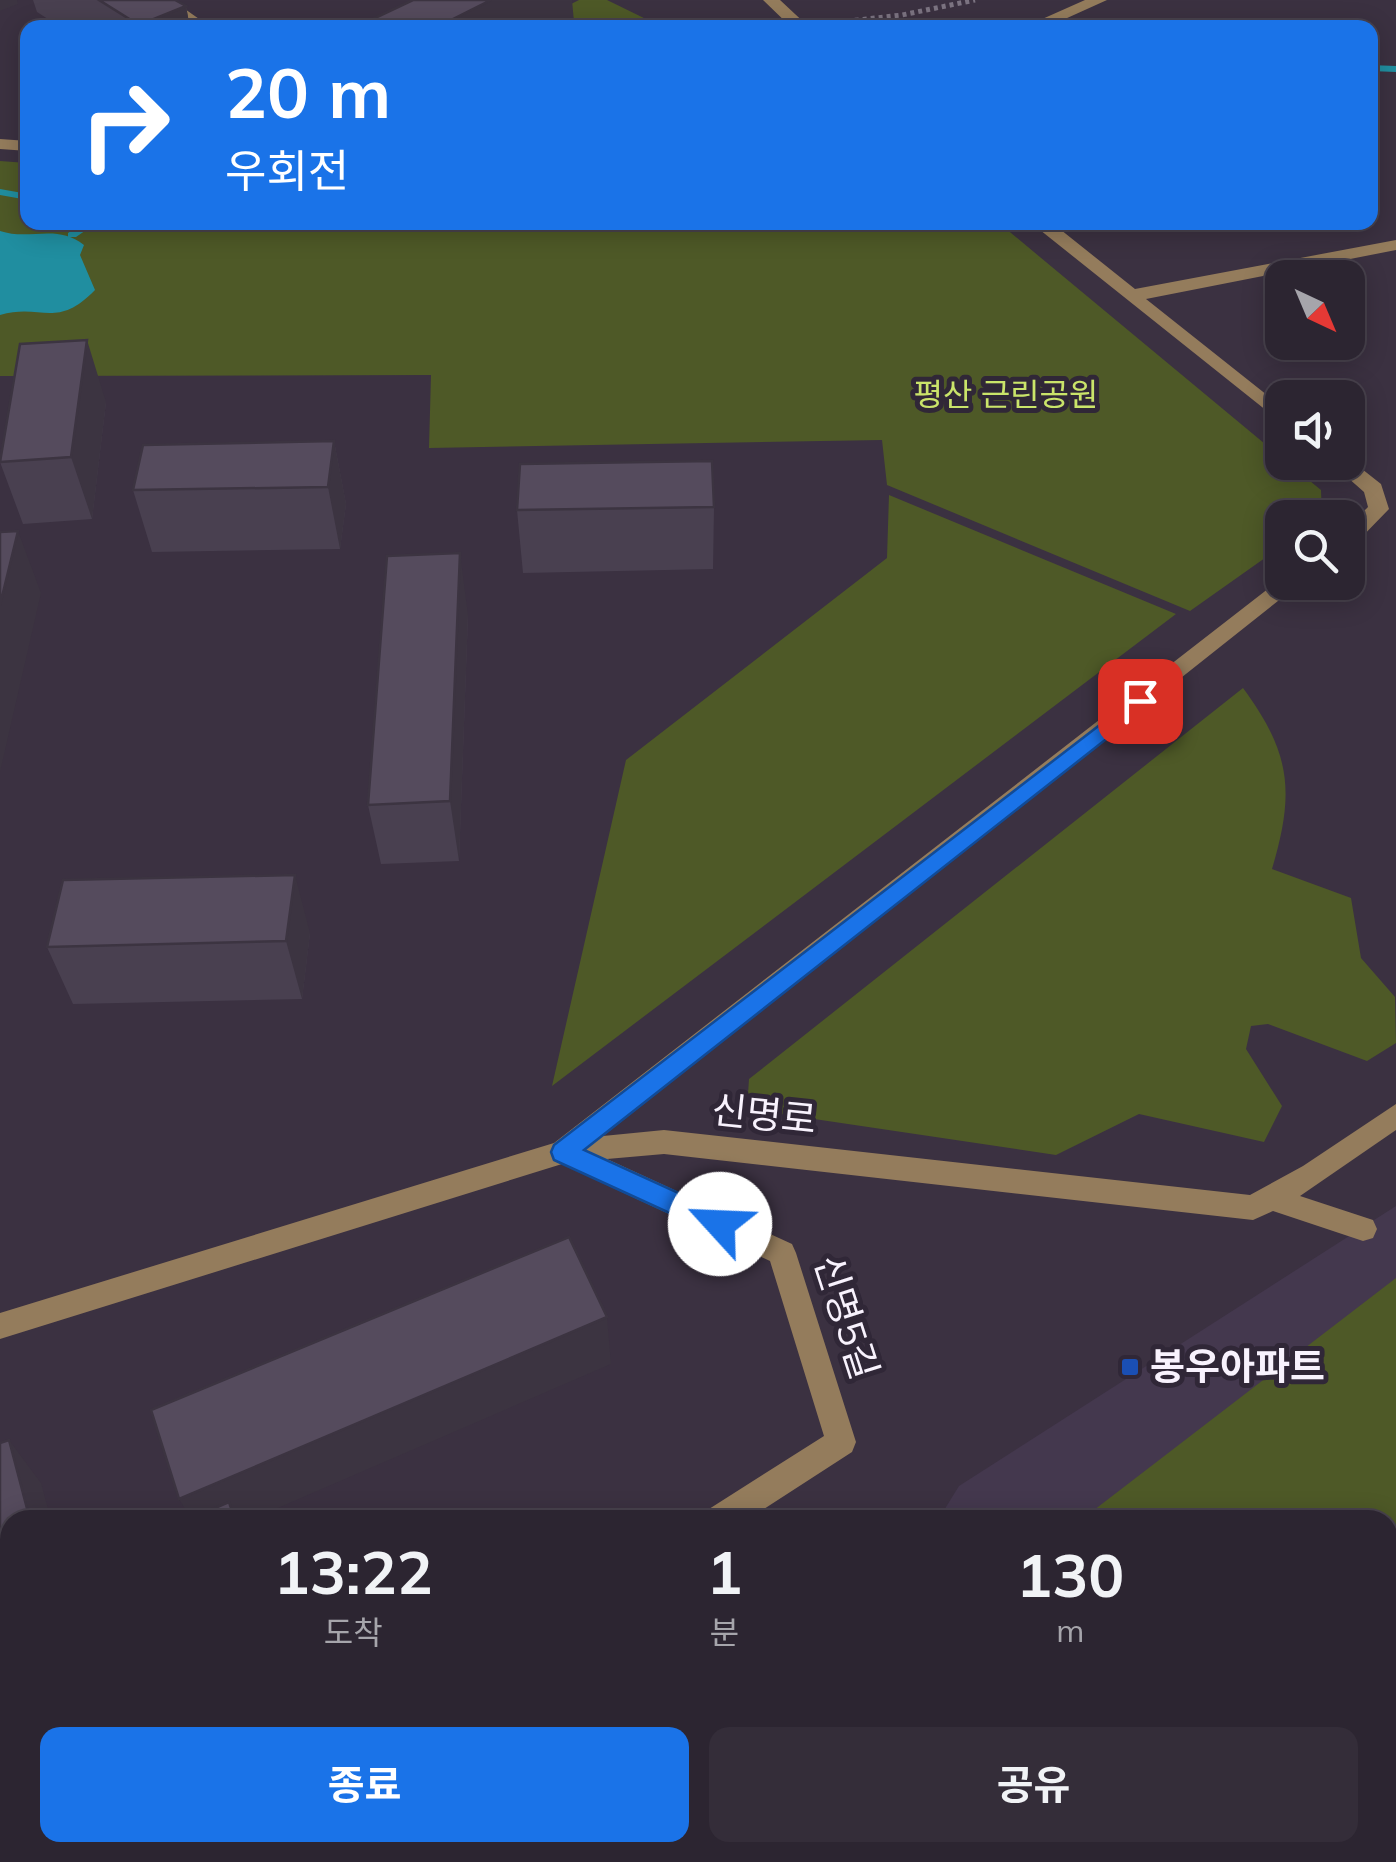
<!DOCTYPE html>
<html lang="ko">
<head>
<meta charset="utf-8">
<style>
	body { margin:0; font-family:Mulish,"Noto Sans KR",sans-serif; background:#342d39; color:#f1f3f6; height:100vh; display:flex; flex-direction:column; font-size:38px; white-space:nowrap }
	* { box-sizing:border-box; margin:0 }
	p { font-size:32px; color:#a6a5ab }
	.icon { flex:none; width:55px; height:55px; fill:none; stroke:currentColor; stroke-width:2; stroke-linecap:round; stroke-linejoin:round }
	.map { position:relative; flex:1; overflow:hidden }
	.details { position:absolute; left:0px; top:1510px; width:1398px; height:352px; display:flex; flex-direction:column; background:#2c2531; border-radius:30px 30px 0 0; box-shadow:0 5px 25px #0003,0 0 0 2px #48424d }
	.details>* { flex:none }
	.top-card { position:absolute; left:20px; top:20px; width:1358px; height:210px; border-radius:20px; box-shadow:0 5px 25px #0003,0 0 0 2px #48424d; background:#1a73e8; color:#fff; overflow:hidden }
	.needle { width:65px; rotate:136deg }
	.controls { position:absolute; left:1265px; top:260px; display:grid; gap:20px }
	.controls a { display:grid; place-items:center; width:100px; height:100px; border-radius:20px; background:#2c2531; box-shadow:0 5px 25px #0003,0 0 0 2px #48424d; font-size:50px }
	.pin { position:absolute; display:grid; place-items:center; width:85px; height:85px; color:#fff; margin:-42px; border-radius:20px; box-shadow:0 5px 15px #0006 }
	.me { position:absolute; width:110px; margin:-55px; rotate:295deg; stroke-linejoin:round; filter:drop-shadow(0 0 8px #0008) }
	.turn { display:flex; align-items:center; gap:35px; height:210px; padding:0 40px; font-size:45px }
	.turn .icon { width:130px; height:130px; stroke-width:2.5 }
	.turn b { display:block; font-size:70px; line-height:85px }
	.eta { display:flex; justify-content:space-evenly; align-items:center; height:170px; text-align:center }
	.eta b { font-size:60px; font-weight:700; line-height:70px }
	.action { display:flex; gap:20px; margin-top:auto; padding:20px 40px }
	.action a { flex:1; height:115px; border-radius:20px; background:#1a73e8; color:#fff; font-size:40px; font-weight:700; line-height:115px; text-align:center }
	.action a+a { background:#342d39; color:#f1f3f6 }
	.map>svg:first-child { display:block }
	.built { fill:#44384e }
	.green { fill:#4e5927 }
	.water { fill:#208ea0 }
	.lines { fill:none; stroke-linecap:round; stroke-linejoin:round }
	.stream { fill:#208ea0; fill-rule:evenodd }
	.path { stroke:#7c7482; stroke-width:5; stroke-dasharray:4 4; stroke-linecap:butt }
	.minor { fill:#947c5c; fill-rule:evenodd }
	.wall { fill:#494050 }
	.shaded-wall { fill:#3c3441 }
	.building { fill:#554b5d; stroke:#3c3441; stroke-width:2.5 }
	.route { fill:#1a73e8; stroke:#114b97; stroke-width:2.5 }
	.transit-dot { fill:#1a4fb4; stroke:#302737; stroke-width:4 }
	.labels { text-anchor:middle; stroke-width:10; stroke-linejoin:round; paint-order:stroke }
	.far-park-label { font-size:32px; fill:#cae46a; stroke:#302737 }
	.street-label { font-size:38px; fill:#f8f2fd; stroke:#302737 }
	.poi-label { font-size:38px; font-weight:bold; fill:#f8f2fd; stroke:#302737; text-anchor:start }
</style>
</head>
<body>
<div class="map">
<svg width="1396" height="1862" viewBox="0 0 1396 1862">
	<rect width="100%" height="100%" fill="#3b3141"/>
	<!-- built -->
	<path class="built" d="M1396,1206v656h-226l-8,-9 226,-1v-332h-450l21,-34z"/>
	<!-- green -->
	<path class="green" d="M579,0h28l43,21c-31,15 -66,6 -95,-9z
		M0,161l27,2 1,59 971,1 283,235v4l6,1 33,27 1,27 -40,1v28l-92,65 -303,-126 -5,-45 -453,8 2,-73 -431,1z
		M889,495l287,119 -624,472 74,-326 261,-202z
		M1243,688c48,65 52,104 29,181l79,29 10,60 34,39 1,46 -29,18 -99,-37 -17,2 -5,23 36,57 -18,36 -125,-28 -83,41 -309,-46 2,-30z
		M1396,1278v482l-8,8v-248h-307z"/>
	<!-- water -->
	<path class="water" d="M0,231c30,10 57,-8 84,14l-4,10 15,35c-39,40 -53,13 -95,25z"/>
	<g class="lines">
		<!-- stream -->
		<path class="stream" d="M1370,65l26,1v6l-26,-1z
			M0,189l28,5v6l-28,-5z
			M85,222h13l-22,15h-8v-4z"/>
		<!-- path -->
		<path class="path" d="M831,23l71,-8 73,-15"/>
		<!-- minor -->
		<path class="minor" d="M153,0h19l40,28h-20z
			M763,0h17l30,28h-18z
			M1085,0h22l-62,28h-23z
			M0,139l28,2v10l-28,-2z
			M1030,222h21l84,67 261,-49v10l-250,49 136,108v16z
			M1348,458l33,26 8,25 -34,35 -7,2v-19l20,-20 -4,-15 -34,-30h18z
			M1282,578v4h20l-699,554 61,-6 586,65 53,-29 93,-62v26l-96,66 73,24 4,9 -4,9 -10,3 -90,-30 -20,9 -589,-66 -57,5 185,85 4,9 60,189 -4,10 -105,68h-42l4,-11 115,-73 -54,-175 -208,-97 -562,175v-26l554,-170z
			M386,1852h35l-4,10h-35z"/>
	</g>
	<!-- wall -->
	<path class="wall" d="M33,0h142l11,6 4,22h-128l-25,-16z
		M106,402l-14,117 -69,5 -23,-62z
		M334,441l12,63 -6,45 -188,3 -19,-62z
		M714,507l-1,62 -190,4 -6,-63z
		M468,615l-9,246 -78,3 -13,-59z
		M310,933l-8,66 -229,5 -26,-57z"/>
	<!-- shaded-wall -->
	<path class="shaded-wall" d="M0,0h17l1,4 -18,7z
		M491,0h81l2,22 -12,6h-127z
		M186,6l4,22h-50l-1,-3z
		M87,340l19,62 -14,117 -21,-62z
		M334,441l12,63 -6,45 -12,-62z
		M18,531l23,62 -41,179v-167z
		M460,553l8,62 -9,246 -9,-60z
		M295,875l15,58 -8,66 -16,-58z
		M607,1317l4,47 -361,156h-58l-13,-21z
		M9,1440l32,43 10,37h-21z
		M10,1541v54l-10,4v-54z"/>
	<!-- building -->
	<path class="building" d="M99,0h76l11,6 -47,19z
		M413,0h78l-56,28h-74l-3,-2z
		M87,340l-16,117 -71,5 20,-118z
		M334,441l-6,46 -195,3 10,-45z
		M712,461l2,46 -197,3 3,-46z
		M18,531l-18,74v-73z
		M460,553l-10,248 -82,4 19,-249z
		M295,875l-9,66 -239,6 16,-67z
		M569,1237l38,80 -428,182 -28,-89z
		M9,1440l21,80h-20v21l-10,4v-102z
		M229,1502l6,18h-48z"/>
	<!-- route -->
	<path class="route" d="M1140,694l7,2 3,5 -3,6 -563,443 145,66 3,8 -3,8 -9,4 -9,-4 -157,-72 -3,-8 3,-7z"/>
	<!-- markers -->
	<rect class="transit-dot" x="1120" y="1357" width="20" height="20" rx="5"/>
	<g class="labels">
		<!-- far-park labels -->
		<g class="far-park-label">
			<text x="1006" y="406">평산 근린공원</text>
		</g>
		<!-- street labels -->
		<g class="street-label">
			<text transform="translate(764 1115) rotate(6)" y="13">신명로</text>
			<text transform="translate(846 1317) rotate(72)" y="13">신명5길</text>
		</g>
		<!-- poi labels -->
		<g class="poi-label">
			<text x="1150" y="1380">봉우아파트</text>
		</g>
	</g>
</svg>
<div class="controls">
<a><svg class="needle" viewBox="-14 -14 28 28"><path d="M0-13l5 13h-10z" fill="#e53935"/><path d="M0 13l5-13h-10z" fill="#a6a5ab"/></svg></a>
<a><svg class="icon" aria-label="sound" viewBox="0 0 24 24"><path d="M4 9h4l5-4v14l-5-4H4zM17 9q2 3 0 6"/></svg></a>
<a><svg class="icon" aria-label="search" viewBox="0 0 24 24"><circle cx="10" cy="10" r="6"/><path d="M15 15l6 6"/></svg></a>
</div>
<div class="pin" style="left:1140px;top:701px;background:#d93025"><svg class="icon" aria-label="arrive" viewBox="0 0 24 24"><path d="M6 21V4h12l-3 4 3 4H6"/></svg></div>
<svg class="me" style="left:720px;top:1224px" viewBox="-20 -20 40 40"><circle r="19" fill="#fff"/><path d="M0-13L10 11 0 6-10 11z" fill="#1a73e8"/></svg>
<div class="top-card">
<div class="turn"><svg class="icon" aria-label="right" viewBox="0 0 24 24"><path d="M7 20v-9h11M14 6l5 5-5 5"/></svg><div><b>20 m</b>우회전</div></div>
</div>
<section class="details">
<div class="eta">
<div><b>13:22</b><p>도착</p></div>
<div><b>1</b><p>분</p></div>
<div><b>130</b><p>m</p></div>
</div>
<div class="action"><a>종료</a><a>공유</a></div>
</section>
</div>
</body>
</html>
